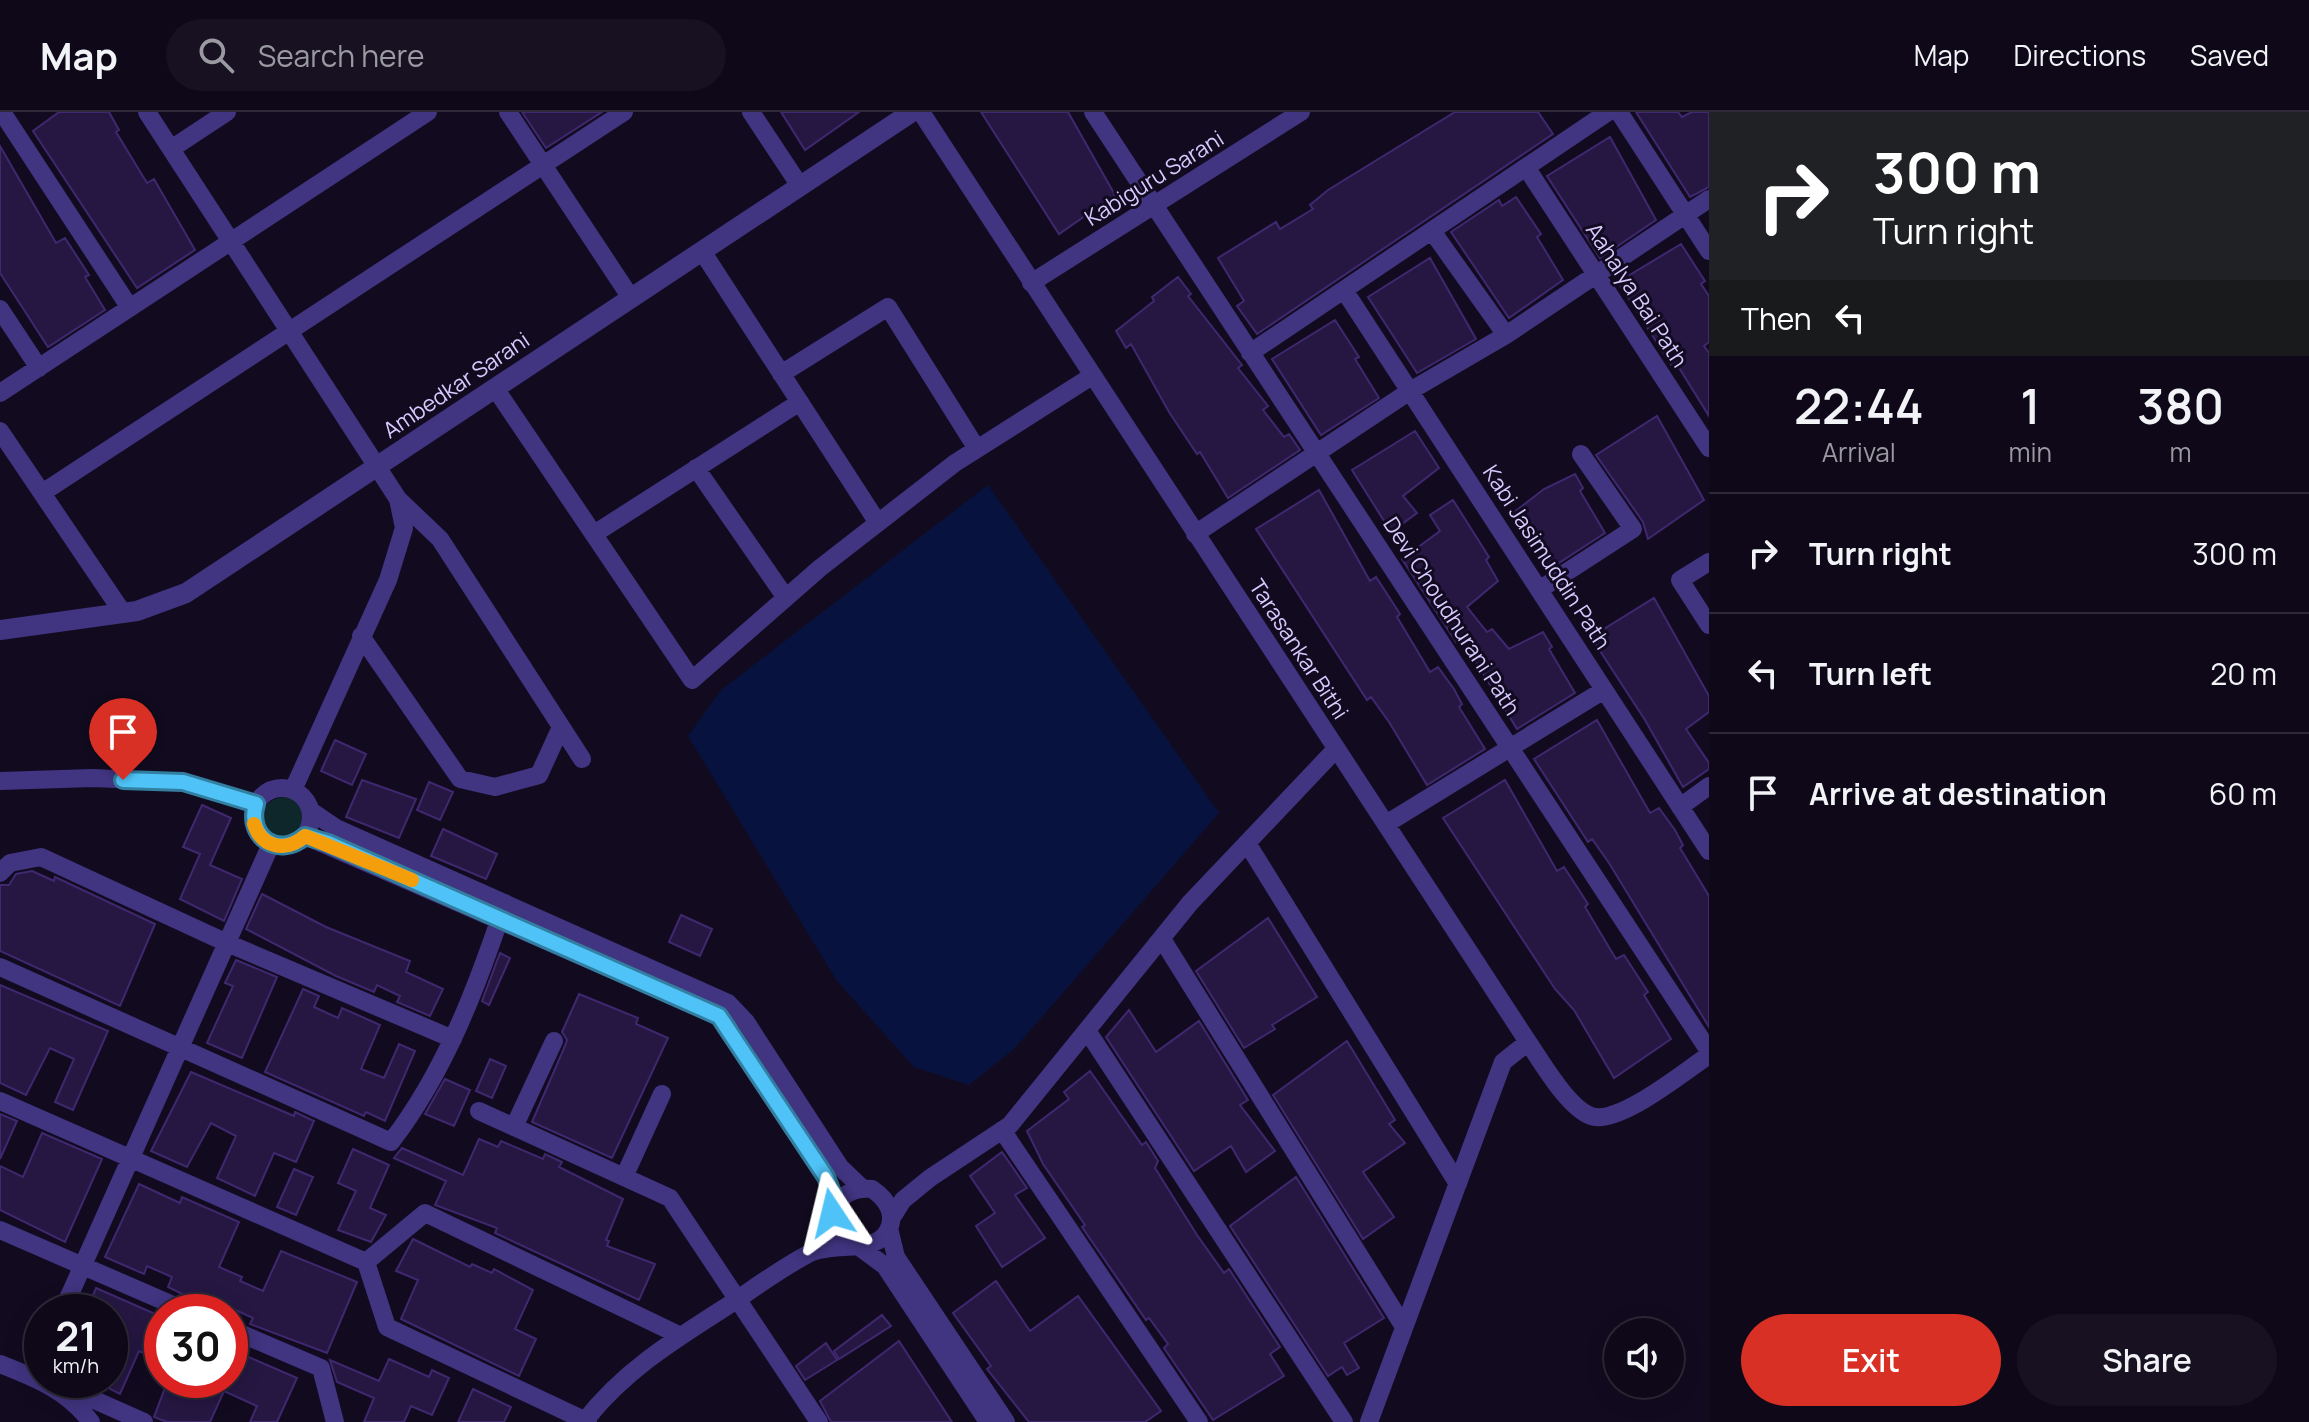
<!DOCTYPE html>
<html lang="en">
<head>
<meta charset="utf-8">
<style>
	body { margin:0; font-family:Manrope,sans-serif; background:#171121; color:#f1f3f6; height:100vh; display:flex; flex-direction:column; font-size:30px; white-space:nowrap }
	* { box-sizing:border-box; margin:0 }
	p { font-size:26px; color:#9b9aa2 }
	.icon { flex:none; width:44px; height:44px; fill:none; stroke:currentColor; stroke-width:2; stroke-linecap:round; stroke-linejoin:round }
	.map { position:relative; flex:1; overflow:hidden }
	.side { display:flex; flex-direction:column; background:#0e0818; width:600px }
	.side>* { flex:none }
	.guide { background:#202124; color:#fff; overflow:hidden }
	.fabs { position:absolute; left:1604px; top:1206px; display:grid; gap:16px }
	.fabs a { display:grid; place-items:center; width:80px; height:80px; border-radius:50%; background:#0e0818; box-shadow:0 4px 20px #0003,0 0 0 2px #2e2937; font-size:40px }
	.speed { position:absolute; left:24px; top:1182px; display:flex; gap:16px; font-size:40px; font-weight:700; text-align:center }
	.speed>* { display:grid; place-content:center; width:104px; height:104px; border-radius:50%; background:#0e0818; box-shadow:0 4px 20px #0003,0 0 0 2px #2e2937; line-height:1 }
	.speed small { font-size:20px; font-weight:400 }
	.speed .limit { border:12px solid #d22; background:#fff; color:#111 }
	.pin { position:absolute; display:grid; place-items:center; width:68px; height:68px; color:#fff; margin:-82px -34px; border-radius:50% 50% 50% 0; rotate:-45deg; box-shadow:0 0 8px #0007 }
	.pin .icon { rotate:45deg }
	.me { position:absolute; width:88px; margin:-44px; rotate:350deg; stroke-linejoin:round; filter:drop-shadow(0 0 6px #0008) }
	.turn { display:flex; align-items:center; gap:28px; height:168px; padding:0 32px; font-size:36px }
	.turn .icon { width:104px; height:104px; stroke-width:2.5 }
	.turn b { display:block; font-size:56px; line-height:68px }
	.then { display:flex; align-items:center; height:76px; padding:0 32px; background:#0003; gap:16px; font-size:30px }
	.eta { display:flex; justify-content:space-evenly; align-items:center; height:136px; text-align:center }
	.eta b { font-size:48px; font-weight:600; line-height:56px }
	.action { display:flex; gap:16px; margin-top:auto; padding:16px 32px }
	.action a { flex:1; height:92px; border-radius:48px; background:#d93025; color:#fff; font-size:32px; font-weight:600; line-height:92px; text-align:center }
	.action a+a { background:#171121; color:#f1f3f6 }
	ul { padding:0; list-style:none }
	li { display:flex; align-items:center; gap:24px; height:120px; padding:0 32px; border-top:2px solid #2e2937 }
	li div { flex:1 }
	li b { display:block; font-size:30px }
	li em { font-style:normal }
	header { display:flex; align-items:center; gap:48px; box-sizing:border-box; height:112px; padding:0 40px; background:#0e0818; border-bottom:2px solid #2e2937 }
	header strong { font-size:38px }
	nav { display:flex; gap:44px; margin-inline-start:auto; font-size:28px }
	.search { width:560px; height:72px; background:#171121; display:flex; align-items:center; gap:20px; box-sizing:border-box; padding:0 28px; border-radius:44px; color:#9b9aa2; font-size:30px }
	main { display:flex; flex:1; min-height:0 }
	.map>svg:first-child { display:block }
	.green { fill:#0e272a }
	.water { fill:#07133e }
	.building { fill:#251742; stroke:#3f286f; stroke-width:2 }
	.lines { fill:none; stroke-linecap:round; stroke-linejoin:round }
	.minor { stroke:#413481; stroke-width:18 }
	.tertiary { stroke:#413481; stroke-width:20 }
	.route-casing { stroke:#337fa1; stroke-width:20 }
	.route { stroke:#4fc3f7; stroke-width:14 }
	.slow { stroke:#f59e0b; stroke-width:14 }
	.labels { text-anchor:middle; stroke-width:6; stroke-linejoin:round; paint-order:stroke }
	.street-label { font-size:22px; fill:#d7caff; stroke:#120b20 }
</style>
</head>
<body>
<header>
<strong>Map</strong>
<div class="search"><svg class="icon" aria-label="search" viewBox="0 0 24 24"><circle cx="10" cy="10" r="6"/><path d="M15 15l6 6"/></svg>Search here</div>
<nav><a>Map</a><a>Directions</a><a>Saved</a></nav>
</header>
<main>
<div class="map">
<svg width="1709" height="1310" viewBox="0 0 1709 1310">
	<rect width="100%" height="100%" fill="#120b20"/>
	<!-- green -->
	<path class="green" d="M262 707a22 22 0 1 1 44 0a22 22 0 1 1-44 0Z"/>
	<!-- water -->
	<path class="water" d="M988,373l231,328 -204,235 -46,37 -55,-18 -77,-86 -149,-245 33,-46z"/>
	<!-- building -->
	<path class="building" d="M59,0h50l10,18 -3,2 31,51 7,-4 41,71 -58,38 -104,-157z
		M522,0h80l-56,36z
		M781,0h78l-54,38z
		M981,0h87l47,83 -56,39z
		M1455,0h83l15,22 -296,200 -20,-28 7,-5 -26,-43 58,-36 4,7 33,-20 -3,-4 18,-15z
		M1636,0h42l4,5 10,-5h17v75l-19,10z
		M1610,25l46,83 -56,38 -53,-82z
		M0,34l56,97 9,-5 24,37 -4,2 20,33 -57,37 -48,-74z
		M1516,85l25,37 -4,3 26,43 -54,38 -58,-86 48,-32 3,6z
		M1681,132l24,37 -4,3 8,12v46l-5,4 5,7v63l-33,-53 -4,3 -54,-84z
		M1430,146l46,81 -59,34 -49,-76z
		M1178,165l13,17 -3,2 54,69 -4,3 30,38 -5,4 21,27 5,-3 11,16 -72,48 -28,-46 -3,2 -28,-42 -38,-68 -5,4 -10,-17 38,-30 -2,-4z
		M1335,208l24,37 -4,2 24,39 -58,37 -49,-76z
		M1657,304l47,84 -56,39 -5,-17 -47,-67z
		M1415,319l24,37 -36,28 14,17 -26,19 -39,-62z
		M1575,362l8,14 -3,3 25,42 -57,37 -35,-57 31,-24z
		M1319,378l51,91 6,-4 15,23 9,14 -3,3 33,55 8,-5 16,22 8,15 -3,3 26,42 -58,36 -38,-63 -18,-25 -4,3 -111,-171z
		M1453,388l36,57 -3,3 12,21 -31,26 20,25 5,-3 17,20 34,-17 9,15 -3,2 26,44 -58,36 -39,-64 -18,-25 -4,2 -54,-83 38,-28 -10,-16z
		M1654,486l55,98v16l-23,17 23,34v6l-26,18 -38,-67 -54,-83z
		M1597,608l53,93 9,-5 16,22 8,15 -3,3 29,48v131l-100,-164 -17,-24 -4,3 -54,-83z
		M335,628l31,14 -14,31 -31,-14z
		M362,668l54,19 -17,39 -53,-21z
		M1505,668l52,91 7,-4 15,23 9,14 -3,3 31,52 8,-4 15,23 9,14 -4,3 27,44 -57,39 -40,-68 -19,-21 -112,-171z
		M429,670l24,10 -13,28 -23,-10z
		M202,693l29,13 -21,47 32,14 -18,42 -44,-22 20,-45 -17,-7z
		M443,717l54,25 -11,25 -55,-23z
		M32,759l22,10 1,-4 100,47 -35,82 -120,-55v-66h9l7,-11z
		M262,782l64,33 84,34 -4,11 37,17 -13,27 -33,-14 3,-6 -23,-11 -3,7 -38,-16 -90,-47z
		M681,803l31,14 -12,27 -31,-14z
		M1268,806l49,79 -45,28 3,4 -31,19 -48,-77z
		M500,841l10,5 -21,47 -7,-4z
		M236,848l41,17 -35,81 -35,-15 26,-57 -8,-3z
		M0,873l108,46 -35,79 -18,-8 19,-43 -24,-11 -24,47 -26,-12z
		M303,877l16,7 -5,11 24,11 4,-10 38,17 -19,44 23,9 15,-34 16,7 -30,70 -19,-9 -2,4 -99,-44z
		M579,882l59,24 -2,6 32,14 -56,120 -80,-36 33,-76 2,-6 -5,-8z
		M1129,898l27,42 43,-31 49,79 -8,5 35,46 -29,21 -15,-26 -37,25 -88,-134z
		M1347,929l48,79 -6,4 16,19 -42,29 31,45 -31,22 -90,-144z
		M490,947l16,7 -14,32 -16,-7z
		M1090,959l52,74 4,-3 12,19 -3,7 42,67 27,38 5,-4 51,78 -10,7 14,22 -71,44 -49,-72 4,-4 -19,-26 -3,2 -64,-93 3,-2 -42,-61 -16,-33 42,-32 -5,-7z
		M191,960l103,44 1,-4 19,9 -18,41 -22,-9 -19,43 -38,-18 19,-42 -25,-13 -24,44 -36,-16z
		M445,967l25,11 -16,36 -29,-12z
		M0,1002l17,7 -17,38z
		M42,1021l60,26 -37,83 -65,-32v-44l23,11z
		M479,1027l19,8 3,-6 42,18 2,-5 17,8 -3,5 64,32 -17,41 3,1 -2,5 48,18 -16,36 -144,-67 2,-5 -62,-23 11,-24 -52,-23 8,-10 61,27z
		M353,1037l36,16 -19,43 16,7 -15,27 -33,-12 18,-39 -18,-8z
		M1002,1040l25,36 -12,7 30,43 -43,29 -26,-41 19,-13 -25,-37z
		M294,1057l19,8 -17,38 -19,-8z
		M1296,1065l88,141 -40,25 15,25 -12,7 -5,-8 -14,9 -98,-150z
		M139,1072l41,19 2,-6 57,25 -20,45 23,10 -2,4 23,10 18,-40 76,31 -30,71 -77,-29 3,-6 -24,-11 -3,5 -15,-4 -43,-21 4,-10 -25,-11 -3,8 -39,-17z
		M413,1127l57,28 2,-3 20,9 2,-4 39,21 -18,39 21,10 -17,37 -118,-57 17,-39 -22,-9z
		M996,1169l34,50 48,-35 83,115 -16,11h-116l-42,-53 4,-3 -38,-53z
		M96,1176l66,29v28l-6,13 -17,-7 -19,43 -10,-5v-23l15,-37 -15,-7v-10h-24z
		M882,1203l9,11 -52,33 -5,-8z
		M899,1229l53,81h-121l-11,-21z
		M826,1231l11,17 -32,20 -9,-14z
		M230,1237l67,29 -20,44h-27l7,-16 -33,-15 -14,31h-43l-13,-5 14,-37h15l16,7v-7h31z
		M389,1247l40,18 3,-7 17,8 -17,37 -21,-9 -7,16h-40l10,-24 -37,-16 -7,-22 49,21z
		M473,1277l38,18 -7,15h-46z"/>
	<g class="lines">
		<!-- minor -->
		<path class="minor" d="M2,0l128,196
			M147,0l251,387 6,29 -16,52 -95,210
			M508,0l123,186
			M751,0l49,74
			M921,0l607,930c13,19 40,66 63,74 27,10 94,-45 118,-61
			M1093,0l616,939
			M1619,0l90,139
			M171,37l56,-37
			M1526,55l183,281
			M1432,119l74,104
			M702,139l176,272
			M1031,171l270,-171
			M1344,178l365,561
			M0,197l39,59
			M1250,241l358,-241
			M781,262l107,-67 89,142
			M495,276l197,292 128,-112 135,-105 137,-87
			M0,281l428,-281
			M0,319l123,182
			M696,356l90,130
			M42,381l582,-381
			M398,387l42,40 142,220
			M594,422l206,-132
			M1195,422l215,-143 96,-56 203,-136
			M1709,450l-29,18 29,45
			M1539,478l94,-61 -52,-75
			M361,524l99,143 35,8 44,-12 22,-48
			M0,669l93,-3 90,4 73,22
			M253 705a29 29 0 1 1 58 0a29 29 0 1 1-58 0Z
			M1680,695l29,-21
			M311,699l25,17 392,175 18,19 94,145 22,21
			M1386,712l218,-134
			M305,724l414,180 107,161 10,26
			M1247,731l211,341
			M0,761l10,-10 31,-6 186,86 226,96
			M1162,827l242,388
			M0,855l391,175c54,-70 86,-155 114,-239
			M1088,920l256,390
			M0,989l366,161
			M479,999l191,87 149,224
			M514,1015l40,-86
			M1002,1018l197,292
			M624,1065l38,-83
			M891,1107l12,-19 27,-22 80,-53 180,-222 146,-154
			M889,1116l7,29 110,165
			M0,1118l189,82
			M858,1134l27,20 103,156
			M62,1200l209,-468
			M230,1217l91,39 14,54
			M0,1252c36,14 68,27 91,58
			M33,1265l9,-21
			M75,1288l15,-2 54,24
			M584,1310c40,-52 93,-84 148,-119 25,-17 51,-36 78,-50 23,-11 60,0 75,-18 14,-18 2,-36 -13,-46 -37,-4 -54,35 -22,55
			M588,1310l-201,-95 -21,-65 59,-49 256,123
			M1369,1310l134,-360 25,-20"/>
		<!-- tertiary -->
		<path class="tertiary" d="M0,518l137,-19 49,-18 726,-481"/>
	</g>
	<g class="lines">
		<!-- route casing -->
		<g class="route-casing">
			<path id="route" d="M123,668l60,2 73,22c-10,33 23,55 49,32l23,7 391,173 107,161 10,26 -4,10"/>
		</g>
		<!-- route -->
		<use href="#route" class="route"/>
		<!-- slow -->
		<path class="slow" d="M254,712c8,25 33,28 51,12l107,44"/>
	</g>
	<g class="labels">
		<!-- street labels -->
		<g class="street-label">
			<text transform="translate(1154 66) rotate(-32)" y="8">Kabiguru Sarani</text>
			<text transform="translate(1637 183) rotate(57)" y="8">Aahalya Bai Path</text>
			<text transform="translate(456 273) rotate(-34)" y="8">Ambedkar Sarani</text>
			<text transform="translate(1547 445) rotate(57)" y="8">Kabi Jasimuddin Path</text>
			<text transform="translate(1452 504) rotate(57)" y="8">Devi Choudhurani Path</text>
			<text transform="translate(1299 537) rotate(57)" y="8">Tarasankar Bithi</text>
		</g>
	</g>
</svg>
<div class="fabs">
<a><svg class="icon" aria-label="sound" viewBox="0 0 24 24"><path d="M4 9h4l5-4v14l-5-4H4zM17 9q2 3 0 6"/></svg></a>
</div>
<div class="speed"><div>21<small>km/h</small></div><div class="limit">30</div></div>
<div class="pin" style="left:123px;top:668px;background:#d93025"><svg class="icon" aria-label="arrive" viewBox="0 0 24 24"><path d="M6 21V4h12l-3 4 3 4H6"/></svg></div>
<svg class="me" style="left:832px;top:1101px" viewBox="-20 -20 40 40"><path d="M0-17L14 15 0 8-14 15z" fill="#4fc3f7" stroke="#fff" stroke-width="4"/></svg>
</div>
<section class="side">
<div class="guide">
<div class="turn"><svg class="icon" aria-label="right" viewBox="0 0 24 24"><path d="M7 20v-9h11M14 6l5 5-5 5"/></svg><div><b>300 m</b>Turn right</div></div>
<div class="then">Then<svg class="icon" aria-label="left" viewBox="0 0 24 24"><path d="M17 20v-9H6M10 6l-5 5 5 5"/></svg></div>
</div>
<div class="eta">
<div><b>22:44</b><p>Arrival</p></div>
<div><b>1</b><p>min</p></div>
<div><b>380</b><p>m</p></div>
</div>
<ul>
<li><svg class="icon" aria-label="right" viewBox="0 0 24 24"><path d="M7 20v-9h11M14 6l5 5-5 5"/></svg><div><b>Turn right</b></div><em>300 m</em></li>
<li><svg class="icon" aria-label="left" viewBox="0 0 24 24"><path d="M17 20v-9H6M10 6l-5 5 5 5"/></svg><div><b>Turn left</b></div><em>20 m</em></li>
<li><svg class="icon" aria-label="arrive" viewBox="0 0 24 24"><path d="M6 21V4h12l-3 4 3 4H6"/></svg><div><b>Arrive at destination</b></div><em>60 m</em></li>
</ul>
<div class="action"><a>Exit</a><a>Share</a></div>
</section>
</main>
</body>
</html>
